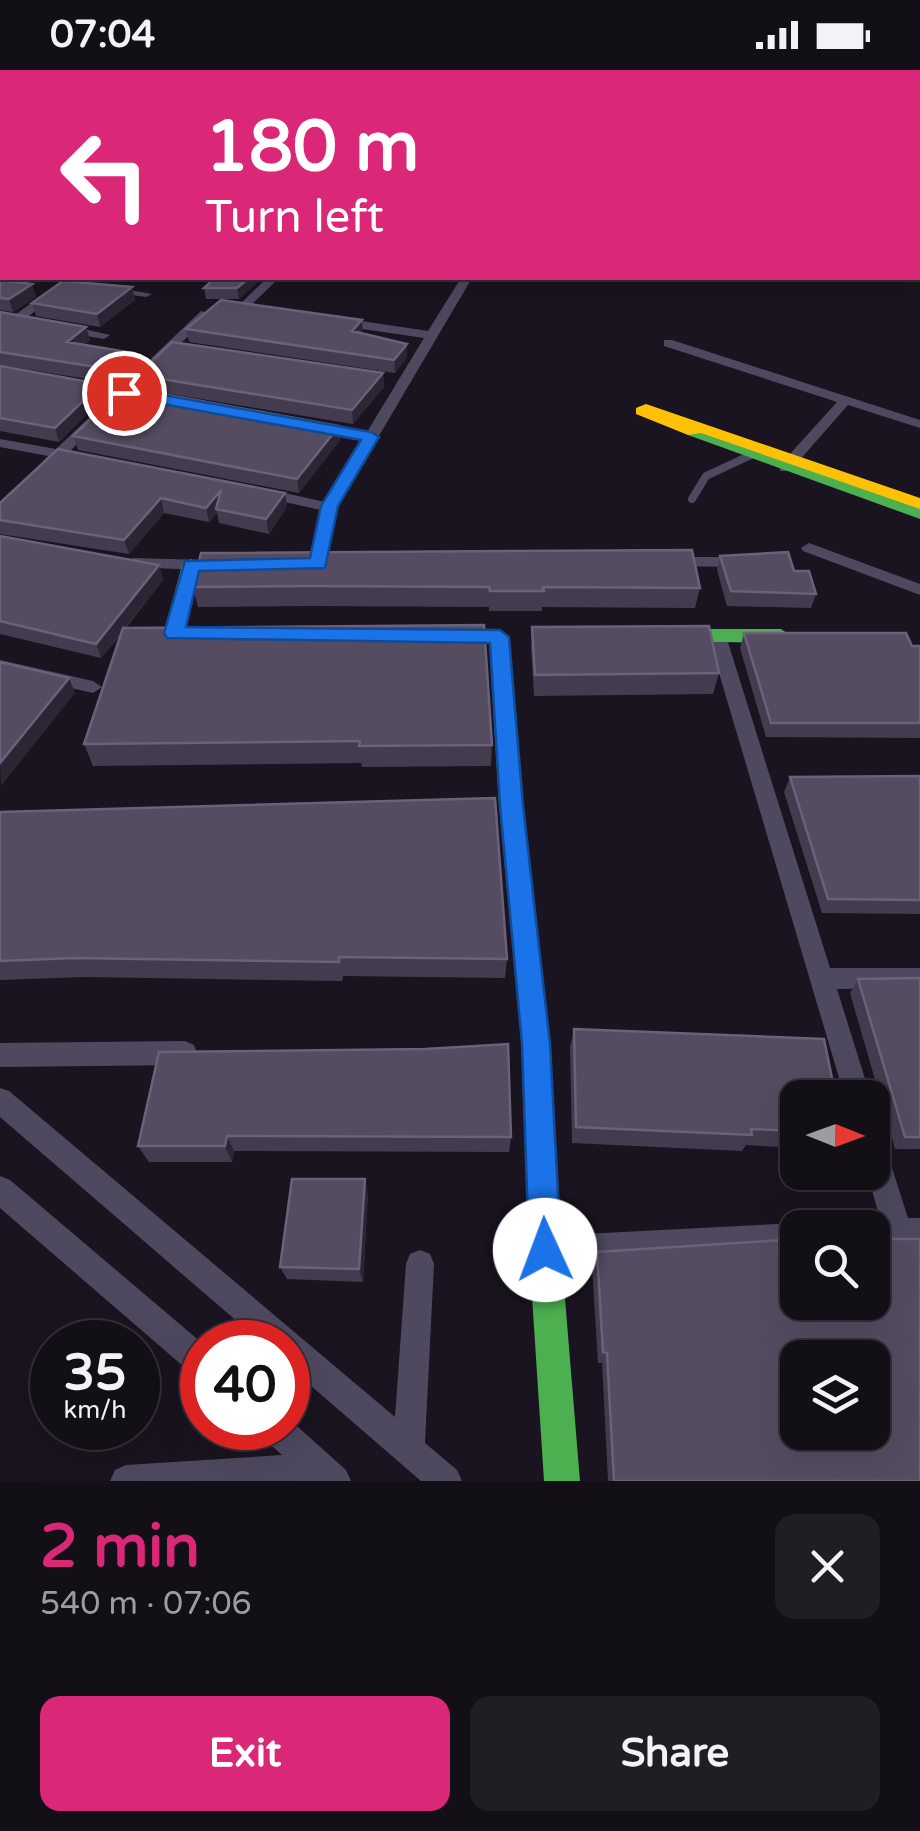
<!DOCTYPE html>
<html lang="en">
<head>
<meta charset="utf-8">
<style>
	body { margin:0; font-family:"Varela Round",sans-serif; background:#201d24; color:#f1f3f6; height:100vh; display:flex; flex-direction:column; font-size:38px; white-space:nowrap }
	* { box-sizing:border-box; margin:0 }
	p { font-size:32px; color:#9d9ca1 }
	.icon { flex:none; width:55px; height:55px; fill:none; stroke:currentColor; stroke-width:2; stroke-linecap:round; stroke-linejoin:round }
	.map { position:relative; height:1411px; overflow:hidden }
	.side { display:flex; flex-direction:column; background:#130f17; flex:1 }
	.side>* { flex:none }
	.guide { position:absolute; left:0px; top:0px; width:920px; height:210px; box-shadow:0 10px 40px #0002,0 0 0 2px #322f36; background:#db2777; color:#fff; overflow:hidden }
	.needle { width:65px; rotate:91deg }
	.buttons { position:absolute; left:780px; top:1010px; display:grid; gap:20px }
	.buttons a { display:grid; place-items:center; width:110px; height:110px; border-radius:20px; background:#130f17; box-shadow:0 10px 40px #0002,0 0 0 2px #322f36; font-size:50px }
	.speed { position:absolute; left:30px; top:1250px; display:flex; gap:20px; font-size:50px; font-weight:700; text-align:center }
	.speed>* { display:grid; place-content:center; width:130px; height:130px; border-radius:50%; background:#130f17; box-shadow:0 10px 40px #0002,0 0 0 2px #322f36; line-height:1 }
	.speed small { font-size:25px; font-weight:400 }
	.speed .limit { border:15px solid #d22; background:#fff; color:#111 }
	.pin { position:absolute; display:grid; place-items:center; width:85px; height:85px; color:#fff; margin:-42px; border:5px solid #fff; border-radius:50%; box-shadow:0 2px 10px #0007 }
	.me { position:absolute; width:110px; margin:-55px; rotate:358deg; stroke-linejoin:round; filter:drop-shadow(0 0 8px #0008) }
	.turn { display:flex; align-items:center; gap:35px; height:210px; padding:0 40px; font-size:45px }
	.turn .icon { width:130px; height:130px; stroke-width:2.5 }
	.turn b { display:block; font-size:70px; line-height:85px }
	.round { display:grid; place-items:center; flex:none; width:105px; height:105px; border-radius:20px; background:#201d24 }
	.summary { display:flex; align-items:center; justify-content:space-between; height:170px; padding:0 40px }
	h1 { font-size:60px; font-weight:800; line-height:75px; color:#db2777 }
	.button { display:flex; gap:20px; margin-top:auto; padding:20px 40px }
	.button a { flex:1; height:115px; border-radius:20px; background:#db2777; color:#fff; font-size:40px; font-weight:800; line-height:115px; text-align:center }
	.button a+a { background:#201d24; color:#f1f3f6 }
	.status { display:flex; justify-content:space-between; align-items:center; height:70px; padding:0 50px; background:#130f17; direction:ltr }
	.status svg { height:28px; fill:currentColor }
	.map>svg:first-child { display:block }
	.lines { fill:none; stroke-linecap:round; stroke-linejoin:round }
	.lane-far1 { stroke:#4f4960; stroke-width:4 }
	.lane { stroke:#4f4960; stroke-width:8 }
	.street { fill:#4f4960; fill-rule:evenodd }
	.fast { fill:#4caf50; fill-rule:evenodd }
	.slow { fill:#ffc107; fill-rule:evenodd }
	.wall { fill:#443c4e }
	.shaded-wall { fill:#2c2533 }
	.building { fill:#554c61; stroke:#6b617a; stroke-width:2.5; fill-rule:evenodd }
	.route { fill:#1a73e8; stroke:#114b97; stroke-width:2.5 }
</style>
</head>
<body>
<div class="status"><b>07:04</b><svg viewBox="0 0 49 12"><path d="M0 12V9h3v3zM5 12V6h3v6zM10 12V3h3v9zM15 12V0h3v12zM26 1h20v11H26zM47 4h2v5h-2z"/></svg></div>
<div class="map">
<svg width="920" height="1411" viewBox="0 0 920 1411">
	<rect width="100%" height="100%" fill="#19141f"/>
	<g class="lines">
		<!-- lane-far1 -->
		<path class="lane-far1" d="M27,0l4,2
			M39,0l4,2
			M120,2l7,-2
			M468,2l4,-2
			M564,2l5,-2"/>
		<!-- lane -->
		<path class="lane" d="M692,429l14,-23 45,-21"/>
		<!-- street -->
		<path class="street" d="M0,81h2v6h-2z
			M918,102h2v6h-2z
			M2,109v6l-2,1v-6z
			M920,121v14l-2,1v-14z
			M918,162h2v7h-2z
			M267,208h12l-32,31h-8v-4z
			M461,208h11l-135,229 -11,57 -2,4h-12l-2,-4 11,-54 -64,-14 -3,-3 8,-5 63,14 37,-62 -57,-14 7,-4 55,10 57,-94 -89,-13 -6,-4 6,-4 93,14z
			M107,216l45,8 -6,3 -43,-6 -2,-2z
			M51,219l10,2 -41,32h-8v-6z
			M201,241l10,3 -141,137 4,4 -2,3h-10l-17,13 -7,-4 10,-11 -48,-9v-8l56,10z
			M62,254l48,11 -6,4 -46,-8v-6z
			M664,270h8l248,80v8l-72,-23 -58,66h-10v-6l57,-63 -173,-56z
			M809,473l111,41v11l-117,-44 -2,-3z
			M668,487h76l8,5 -8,5 -82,-1 -2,-4z
			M133,488l71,2 8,5 -8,5 -77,-3 -2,-4z
			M717,560l9,6 104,332h90v20l-83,1 34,109h-26l-137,-462z
			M0,590l93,21 9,6 -9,6 -93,-21z
			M185,971l9,4 3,8 -3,8 -9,4 -185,2v-24z
			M0,1018l9,3 386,326 11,-153 4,-10 10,-4 10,4 4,10 -9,179 32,27 5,11h-41l-133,-115v-24h-27l-261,-225z
			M872,1063l9,4 4,9 23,72h12v28l-48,1v-19h-12l2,-5 18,-4 -13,-47h5z
			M0,1106l10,4 192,163v34l-11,-4 -191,-165z
			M798,1153l10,5h-10v23l-253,13 -10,-4 -4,-10 4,-10 10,-4z
			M288,1348l58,52 5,11h-241l5,-11 11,-5 156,-10 -18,-16 -5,-11h29z"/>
		<!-- fast -->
		<path class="fast" d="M688,359h12l220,79v11l-232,-84z
			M191,489l9,6 -15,62 28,2 3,5c-11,10 -41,9 -52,-1l18,-68z
			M674,559h107l10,7 -10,7 -114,-2 -3,-5z
			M499,560l10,7 14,168 27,239 11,206 19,231h-36l-15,-231 -7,-206 -23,-239 -10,-168z"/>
		<!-- slow -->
		<path class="slow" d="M646,334l274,94v11l-219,-76 -13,2 -52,-21v-6z"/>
	</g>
	<!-- wall -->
	<path class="wall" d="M215,208h47l-23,21h-33l-2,-11z
		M0,210l32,4 4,13 -23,15 -13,-2z
		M132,217l3,13 -35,27 -64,-11 -4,-13z
		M0,242l86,15 4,13 -6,5 53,22 -18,17 -119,-19z
		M362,250v14l45,23 -12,16 -206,-31 -3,-13z
		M0,296l105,31 -46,45 -59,-11z
		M383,303l1,14 -31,37 -212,-35 -4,-14z
		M339,356l1,14 -41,53 -221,-43 -5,-14z
		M285,423l2,14 -18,27 -50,-11 -2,-10 -8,9 -45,-9 -35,41 -129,-20v-31z
		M0,466l159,29 4,15 -37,48 366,117 -1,21 -129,1 -1,-4 -268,3 -9,-22 38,-111 -21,25 -101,-24z
		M201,483l499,35 -5,20 -153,-1v4h-53v-4l-178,-1 -113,1 -5,-20z
		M720,486l74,15 22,23 -5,14 -84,-2 -10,-36z
		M532,557l187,46 -6,21 -179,2 -3,-48z
		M744,563l176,13v92l-154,-1 -26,-89z
		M920,706v138l-98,-1 -38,-121 6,-15z
		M0,742l507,147 -2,19 -162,-2 -1,5 -257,-4 -85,3z
		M920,908v171h-25l-45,-156 8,-14z
		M574,959l224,69v50l-52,-3 -4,6 -170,-8 -2,-96z
		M159,982l352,85 -2,15 -275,-1 -2,11h-83l-11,-16z
		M368,1124l-5,88 -76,-3 -7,-12z
		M597,1182l323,229h-312l-6,-118h-4l-6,-98z"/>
	<!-- shaded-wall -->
	<path class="shaded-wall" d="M249,208h13l-23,21 -2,-11z
		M32,214l4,13 -23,15 -4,-13z
		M132,217l3,13 -35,27 -3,-13z
		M362,250l1,13 -10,12 -1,-14z
		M86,257l4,13 -18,15 -5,-13z
		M407,274v13l-12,16 -1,-13z
		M134,283l3,14 -18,17 -4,-14z
		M383,303l1,14 -31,37 -1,-14z
		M101,314l4,13 -46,45 -4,-14z
		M339,356l1,14 -41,53 -2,-14z
		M221,420l-5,19 1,4 -8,9 -3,-14z
		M285,423l2,14 -18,27 -3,-15z
		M161,428l3,15 -35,41 -5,-14z
		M159,495l4,15 -62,78 -5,-14z
		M69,608l6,15 -74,93 -1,-23z
		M227,1066l7,15 -2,11 -7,-16z
		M365,1109l3,15 -5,88 -4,-13z"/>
	<!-- building -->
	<path class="building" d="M670,0h250v9h-2v-7h-253z
		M918,18h2v40h-2z
		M215,208h34l-12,10h-33z
		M0,210l32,4 -23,15 -9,-1z
		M63,211l69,6 -35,27 -65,-11z
		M221,230l141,20 -10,11 55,13 -13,16 -208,-31z
		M0,242l86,15 -19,15 67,11 -19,17 -115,-18z
		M172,272l211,31 -31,37 -215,-35z
		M0,296l101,18 -46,44 -55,-10z
		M124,317l215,39 -42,53 -224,-43z
		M58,379l227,44 -19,26 -50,-10 5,-19 -15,18 -45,-10 -37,42 -124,-20v-17z
		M0,466l159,29 -63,79 -96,-23z
		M692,480l8,38 -157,-1 1,4h-54l-1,-4 -181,-1 -115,1 8,-34z
		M788,482l6,19h15l7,23 -85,-3 -11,-35z
		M484,555l8,120 -133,1 1,-5 -276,3 39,-116z
		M709,556l10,47 -184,2 -3,-48z
		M744,563h162l6,13h8v77h-149z
		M0,592l69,16 -69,85z
		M920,706v124l-92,-1 -38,-122z
		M495,728l12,161 -168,-2v5l-265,-4 -74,3v-149z
		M920,908v159h-15l-47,-158z
		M574,959l250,10 12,59h-38v33l-47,-2 1,6 -176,-8z
		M508,974l3,93 -284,-1 -2,10h-87l21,-94 266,-3z
		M292,1109h73l-6,90 -79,-2z
		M798,1169v63h74v-63h48v242h-306l-7,-128 -4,-1 -6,-100zM798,1288h74v74h-74z"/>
	<!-- route -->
	<path class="route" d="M124,318l247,44 8,5 -41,69 -13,62 -126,3 -13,56 314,3 9,7 14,168 27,239 11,206 -5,11 -11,5 -12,-5 -4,-11 -7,-206 -22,-239 -10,-162 -323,-5 -3,-5 21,-72 125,-3 11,-52 40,-66 -243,-44v-6z"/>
</svg>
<div class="buttons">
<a><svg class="needle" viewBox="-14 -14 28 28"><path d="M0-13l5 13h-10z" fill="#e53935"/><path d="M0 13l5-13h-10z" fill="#9d9ca1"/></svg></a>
<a><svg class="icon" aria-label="search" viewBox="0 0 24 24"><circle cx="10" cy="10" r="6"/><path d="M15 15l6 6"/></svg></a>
<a><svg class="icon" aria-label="layers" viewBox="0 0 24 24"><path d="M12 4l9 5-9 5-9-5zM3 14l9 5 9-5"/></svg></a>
</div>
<div class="speed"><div>35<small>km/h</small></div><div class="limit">40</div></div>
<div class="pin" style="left:124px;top:323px;background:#d93025"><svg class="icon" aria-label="arrive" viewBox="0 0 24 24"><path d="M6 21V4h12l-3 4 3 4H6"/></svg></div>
<svg class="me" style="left:545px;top:1180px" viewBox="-20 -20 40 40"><circle r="19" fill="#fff"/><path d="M0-13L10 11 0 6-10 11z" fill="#1a73e8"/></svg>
<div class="guide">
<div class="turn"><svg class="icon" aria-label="left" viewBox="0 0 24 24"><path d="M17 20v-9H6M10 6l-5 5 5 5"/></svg><div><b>180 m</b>Turn left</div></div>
</div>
</div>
<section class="side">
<div class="summary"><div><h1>2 min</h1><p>540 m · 07:06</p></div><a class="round"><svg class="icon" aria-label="close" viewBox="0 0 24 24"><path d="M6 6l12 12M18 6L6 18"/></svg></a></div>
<div class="button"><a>Exit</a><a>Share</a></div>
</section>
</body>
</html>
